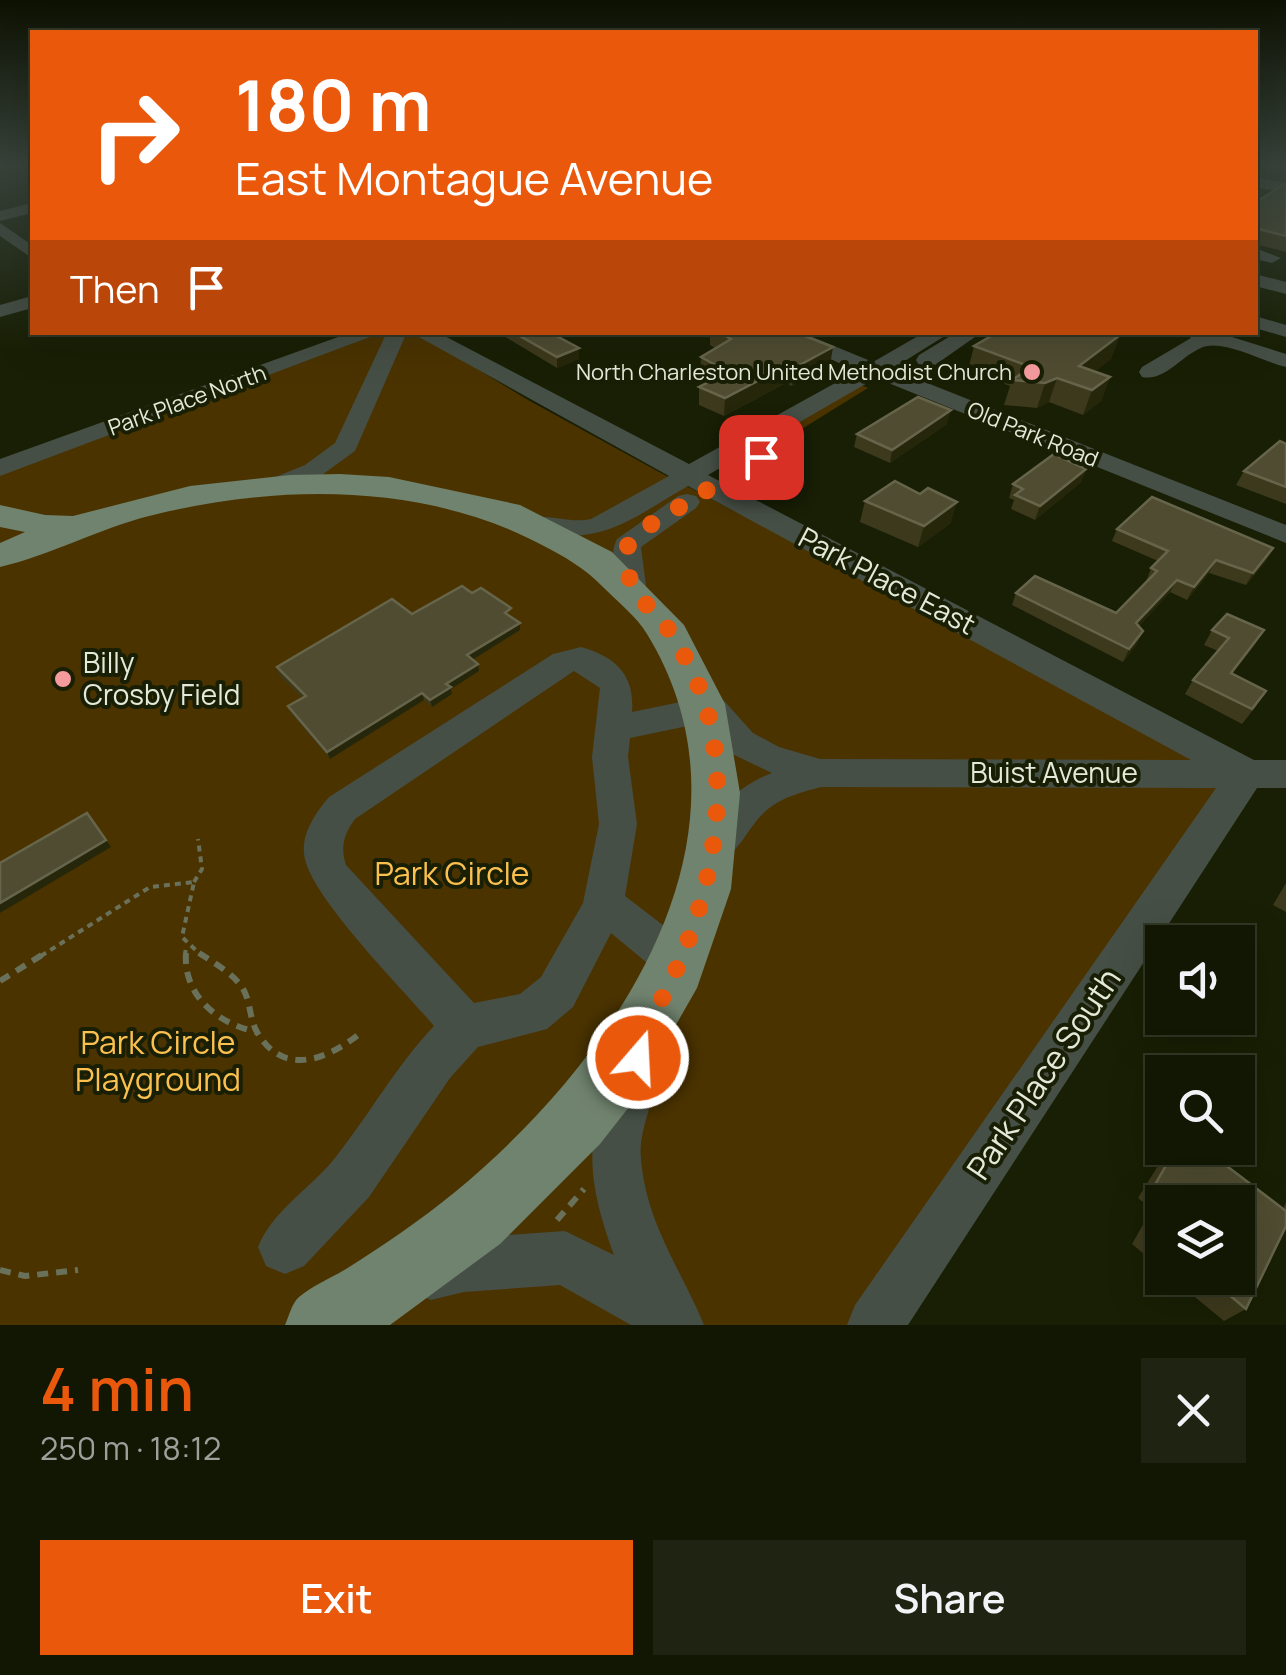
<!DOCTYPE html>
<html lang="en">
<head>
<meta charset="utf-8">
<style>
	body { margin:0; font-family:Manrope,sans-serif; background:#1f2412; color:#f1f3f6; height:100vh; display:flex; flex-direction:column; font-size:38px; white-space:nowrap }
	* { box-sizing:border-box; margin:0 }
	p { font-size:32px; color:#9c9f9a }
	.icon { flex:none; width:55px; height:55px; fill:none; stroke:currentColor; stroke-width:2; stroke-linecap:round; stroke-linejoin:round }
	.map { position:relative; height:1325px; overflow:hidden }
	.side { display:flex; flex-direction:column; background:#121703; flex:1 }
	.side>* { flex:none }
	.banner { position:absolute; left:30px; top:30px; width:1228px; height:305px; border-radius:0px; box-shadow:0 10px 40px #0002,0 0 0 2px #313625; background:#ea580c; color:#fff; overflow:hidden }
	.controls { position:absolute; left:1145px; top:925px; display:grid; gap:20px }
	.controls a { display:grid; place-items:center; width:110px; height:110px; border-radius:0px; background:#121703; box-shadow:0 10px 40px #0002,0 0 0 2px #313625; font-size:50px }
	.pin { position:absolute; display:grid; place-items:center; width:85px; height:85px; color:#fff; margin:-42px; border-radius:20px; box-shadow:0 5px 15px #0006 }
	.me { position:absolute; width:110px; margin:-55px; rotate:19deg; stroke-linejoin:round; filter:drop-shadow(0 0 8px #0008) }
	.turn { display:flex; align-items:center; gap:35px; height:210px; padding:0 40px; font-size:45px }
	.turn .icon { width:130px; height:130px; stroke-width:2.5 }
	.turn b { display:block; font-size:70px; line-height:85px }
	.then { display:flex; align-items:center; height:95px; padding:0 40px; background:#0003; gap:20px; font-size:38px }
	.round { display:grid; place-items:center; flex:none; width:105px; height:105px; border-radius:0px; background:#1f2412 }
	.summary { display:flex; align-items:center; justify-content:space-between; height:170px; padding:0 40px }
	h1 { font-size:60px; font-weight:600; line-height:75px; color:#ea580c }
	.action { display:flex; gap:20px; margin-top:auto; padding:20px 40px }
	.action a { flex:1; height:115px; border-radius:0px; background:#ea580c; color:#fff; font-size:40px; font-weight:600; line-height:115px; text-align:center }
	.action a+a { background:#1f2412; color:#f1f3f6 }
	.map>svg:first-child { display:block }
	.green { fill:#4b3300 }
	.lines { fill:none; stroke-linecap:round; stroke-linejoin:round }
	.path-far1 { stroke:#6a715a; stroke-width:4; stroke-dasharray:6 5; stroke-linecap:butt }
	.path { stroke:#6a715a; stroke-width:6; stroke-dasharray:11 8; stroke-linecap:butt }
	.minor { fill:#464f45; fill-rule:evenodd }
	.major { fill:#70836e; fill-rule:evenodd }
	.wall { fill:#3d391c }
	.shaded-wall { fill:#26270a }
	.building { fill:#4f4c31; stroke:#66654b; stroke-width:2.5 }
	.route { stroke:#ea580c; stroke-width:18; stroke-dasharray:0 32.4 }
	.poi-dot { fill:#f59b9e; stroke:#181f04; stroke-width:4 }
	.labels { text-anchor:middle; stroke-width:8; stroke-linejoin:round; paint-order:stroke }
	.far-poi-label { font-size:22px; fill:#e4ead9; stroke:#181f04; text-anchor:end }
	.far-street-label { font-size:22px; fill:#e4ead9; stroke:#181f04 }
	.street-label { font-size:28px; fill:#e4ead9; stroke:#181f04 }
	.poi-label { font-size:28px; fill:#e4ead9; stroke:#181f04; text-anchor:start }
	.near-park-label { font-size:32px; fill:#fcc04f; stroke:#181f04 }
	.near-street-label { font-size:32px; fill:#e4ead9; stroke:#181f04 }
</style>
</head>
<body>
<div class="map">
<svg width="1286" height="1325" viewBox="0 0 1286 1325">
	<rect width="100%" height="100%" fill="#181f04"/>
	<!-- green -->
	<path class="green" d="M373,333h45l110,67 133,73 586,300 -376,552h-871v-857z
		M861,385l7,3 -131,81 -13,-5z"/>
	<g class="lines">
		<!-- path-far1 -->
		<path class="path-far1" d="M194,882l8,-13 -4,-30
			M41,956l109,-69 44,-5 -12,55 20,19
			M185,956l1,-10"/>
		<!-- path -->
		<path class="path" d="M186,953c-3,43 32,71 71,79
			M199,953c15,10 32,19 43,34 9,14 7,31 15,45 26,45 69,28 101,3
			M0,981l45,-28
			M557,1220l27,-31
			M0,1270l25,6 53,-6"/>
		<!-- minor -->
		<path class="minor" d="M1255,177l31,6v10l-31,-6z
			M32,203v10l-32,8v-10z
			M0,223l32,22v13l-32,-22z
			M1255,248l26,10 -9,5 -17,-4z
			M1255,274l31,8v12l-31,-8z
			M32,296v12l-32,9v-12z
			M1255,316l31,9v12l-31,-9z
			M352,332h31l-383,144v-17z
			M387,332h20l-52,119 -40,29 -38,14 -9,-2 -4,-6 4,-6 37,-15 30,-22z
			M410,332h27l252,132 168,-93 -87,-39h30l73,30 52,-30h26l-59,37 394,156v18l-410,-165 -168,97 546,285h32v28h-29l-349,537h-61l8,-20 361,-517 -395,-1c-19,5 -38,10 -53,22 -24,19 -32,61 -67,49l-6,-12c17,-33 42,-60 77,-73l-44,-21 -26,-29 -72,15 -2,19 9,67 -12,72 69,53 7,14 -7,14 -15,6 -15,-6 -53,-44 -38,74 -26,22 -69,18 -28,31 -81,119 -65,69 -19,8 -19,-8 -8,-19c15,-37 52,-58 77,-89 34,-43 61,-92 99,-132 -29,-35 -128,-133 -130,-173 -2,-20 12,-41 25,-56l224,-143 28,-7c35,10 54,28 51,65l58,-12 4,-6 12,-3 12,3 35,39 26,14 41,12 371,1 -503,-274c-61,35 -87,62 -161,44l-4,-6 4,-6c22,-5 43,6 64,1l78,-43zM574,671l26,17 -8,69 7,67 -16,79 -42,74 -21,17 -46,9 -128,-138c-6,-18 -2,-31 9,-46z
			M957,332h25l-47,33h-16l-3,-5 3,-5z
			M1183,332h33l70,22v13c-22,-5 -57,-25 -79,-21 -23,5 -40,36 -65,31l-3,-5 3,-5 49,-29z
			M687,494l9,2 4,6 -4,6 -55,39 5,39 -4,7h-22c-8,-13 -10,-41 -3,-54l61,-43z
			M635,1046l17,7c14,34 -15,69 -11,106 5,64 40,110 63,166h-73l-71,-40 -96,7 -33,8 -19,-8 -8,-19 8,-19 52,-16 101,-7 49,24c-30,-82 -29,-121 4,-202z"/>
		<!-- major -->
		<path class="major" d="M340,474l49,3 131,28 92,47 72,73 41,79 15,89 -9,96 -34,99 -68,119 -29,37 -100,100 -110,81h-105c4,-9 7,-22 14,-28 13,-11 32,-19 47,-28 38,-24 75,-49 109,-77 157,-129 316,-355 192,-558 -10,-17 -29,-32 -43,-46 -19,-20 -39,-31 -64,-44 -118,-62 -264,-60 -391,-28 -51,13 -98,39 -149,51v-24l25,-11 -25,-5v-22l45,10 28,1 117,-30 100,-11z"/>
	</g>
	<!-- wall -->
	<path class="wall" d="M1272,167h14v12h-3l3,-8 -15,-3z
		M1286,183v69l-31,-8v-41z
		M497,332h52l30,27 -22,9z
		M710,332h85l35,33 -38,21 -6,-3 -62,33 -25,-11v-18l12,-6 -11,-7 1,-17 14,-9 -5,-3z
		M1120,335l-9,24 -16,12 15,6 -9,24 -18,14 -34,-13 -12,6 -33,-3 6,-19 -42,-16 6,-24z
		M947,424l-57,39 -36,-16 3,-13z
		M1286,444v60l-50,-19 8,-14z
		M1086,469l-5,13 -46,38 -24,-11 3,-9 -5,-2 4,-14z
		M920,494l31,29 -33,24 -58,-25 5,-21z
		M1117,529l156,19 -7,13 -20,24 -37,-12 -22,27 -17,-8 -31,34 -2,18 -14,18 -111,-57 4,-12 100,20 30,-31 5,-14 7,-7 -46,-20z
		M472,593l40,23 -1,1 9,6v7l-47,30 6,11 -28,18 1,5 -20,13 -8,-7 -94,59 -39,-46 -3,-7 15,-8 -24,-23 -2,-8 135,-53z
		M1212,630h52l-32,44 25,31 -15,19 -57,-30 8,-14 25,-29 -14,-6z
		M1286,883v29l-13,-7z
		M1169,1148h34l80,61 3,-7v24l-40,83 -22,12 -52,-43h66v-76h-76v67l-30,-25 20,-35 -14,-11z"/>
	<!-- shaded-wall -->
	<path class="shaded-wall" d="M1120,335l-9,24 -33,26 1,-19z
		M833,347l-3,18 -38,21 2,-18z
		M579,348v11l-22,9v-11z
		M788,365l-2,18 -62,33 1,-18z
		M1110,377l-9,24 -18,14 9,-25z
		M1057,378l-8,24 -12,6 8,-25z
		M951,410l-4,14 -57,39 2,-13z
		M1086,469l-5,13 -46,38 5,-14z
		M957,502l-6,21 -33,24 6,-21z
		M1273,548l-7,13 -20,24 7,-12z
		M1216,560l-7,13 -22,27 7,-13z
		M1177,580l-7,12 -40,44 6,-13z
		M520,623v7l-51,32 -2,-7z
		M1264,630l-9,15 -33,43 9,-15z
		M1143,631l-6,13 -14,18 6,-13z
		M478,664l1,7 -28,18 1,5 -20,13 -2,-7 16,-16z
		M422,693l2,7 -94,59 -3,-7z
		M106,840l5,7 -111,66v-10z"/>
	<!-- building -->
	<path class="building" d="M1286,183v53l-31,-8v-25z
		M513,332h36l30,16 -22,9z
		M719,332h76l38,15 -39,21 -6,-3 -63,33 -26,-11 29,-15 -27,-15 30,-18z
		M998,332h115l7,3 -41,31 31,11 -18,13 -35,-12 -12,5 -33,-3 19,-13 -57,-21z
		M918,397l33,13 -59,40 -35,-16z
		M1280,441l6,3v43l-42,-16z
		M1054,454l32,15 -46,37 -25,-11 8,-6 -10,-5z
		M895,481l25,13 8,-6 29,14 -33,24 -59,-25z
		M1152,497l121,51 -20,25 -37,-13 -22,27 -17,-7 -41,43 7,8 -14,18 -113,-56 19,-17 81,37 41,-42 -6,-3 17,-17 -51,-22z
		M462,586l10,7 9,-5 30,20 -6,5 15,10 -53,32 11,9 -32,20 5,3 -21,13 -8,-7 -95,59 -39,-46 18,-10 -29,-29 115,-68 20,15z
		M1227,614l37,16 -33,43 35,18 -14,18 -59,-29 36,-42 -17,-8z
		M87,813l19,27 -106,63v-40z
		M1176,1148h27l83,63v15l-40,83 -37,-31h29v-76h-72l4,-8 -14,-11z
		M1162,1208v31l-12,-10z"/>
	<!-- sky -->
	<linearGradient id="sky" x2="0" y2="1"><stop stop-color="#0d1102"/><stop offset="0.47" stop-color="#37423a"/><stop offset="1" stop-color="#37423a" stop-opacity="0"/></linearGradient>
	<rect width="1286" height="352" fill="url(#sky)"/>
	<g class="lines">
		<!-- route -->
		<path class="route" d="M638,1058c9,-36 28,-64 42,-97 34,-80 51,-176 24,-261 -10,-28 -25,-57 -43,-81 -8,-10 -26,-22 -30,-34 -3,-10 -3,-27 -4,-38l13,-16 121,-74"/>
	</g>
	<!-- markers -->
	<g class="poi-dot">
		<circle cx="1032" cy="372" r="10"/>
		<circle cx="63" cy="679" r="10"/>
	</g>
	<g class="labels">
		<!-- far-poi labels -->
		<g class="far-poi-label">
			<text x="1012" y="380">North Charleston United Methodist Church</text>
		</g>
		<!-- far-street labels -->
		<g class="far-street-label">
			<text transform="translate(187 400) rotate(-20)" y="8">Park Place North</text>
			<text transform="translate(1033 434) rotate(22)" y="8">Old Park Road</text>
		</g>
		<!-- street labels -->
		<g class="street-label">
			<text transform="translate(887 581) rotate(28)" y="10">Park Place East</text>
			<text x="1054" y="783">Buist Avenue</text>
		</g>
		<!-- poi labels -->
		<g class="poi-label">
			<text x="83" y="673">Billy<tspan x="83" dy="32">Crosby Field</tspan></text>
		</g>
		<!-- near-park labels -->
		<g class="near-park-label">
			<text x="452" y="885">Park Circle</text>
			<text x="158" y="1054">Park Circle<tspan x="158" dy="37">Playground</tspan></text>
		</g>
		<!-- near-street labels -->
		<g class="near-street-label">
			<text transform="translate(1044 1074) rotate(-56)" y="11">Park Place South</text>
		</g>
	</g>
</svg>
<div class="controls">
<a><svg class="icon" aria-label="sound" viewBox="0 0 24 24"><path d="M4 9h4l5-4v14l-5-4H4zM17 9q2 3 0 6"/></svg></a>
<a><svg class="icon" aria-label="search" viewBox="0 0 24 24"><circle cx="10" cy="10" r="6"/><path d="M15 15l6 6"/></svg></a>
<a><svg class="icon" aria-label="layers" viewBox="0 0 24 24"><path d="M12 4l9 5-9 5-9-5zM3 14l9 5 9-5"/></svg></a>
</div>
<div class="pin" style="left:761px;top:457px;background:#d93025"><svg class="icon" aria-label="arrive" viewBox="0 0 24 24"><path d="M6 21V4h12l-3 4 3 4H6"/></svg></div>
<svg class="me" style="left:638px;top:1058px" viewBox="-20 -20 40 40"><circle r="17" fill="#ea580c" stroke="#fff" stroke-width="3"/><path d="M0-11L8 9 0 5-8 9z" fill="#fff"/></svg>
<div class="banner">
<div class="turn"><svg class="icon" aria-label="right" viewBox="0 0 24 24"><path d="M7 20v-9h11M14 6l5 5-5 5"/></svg><div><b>180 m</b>East Montague Avenue</div></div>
<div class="then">Then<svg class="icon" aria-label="arrive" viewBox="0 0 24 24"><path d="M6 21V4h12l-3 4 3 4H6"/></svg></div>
</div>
</div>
<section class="side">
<div class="summary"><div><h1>4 min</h1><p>250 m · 18:12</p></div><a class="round"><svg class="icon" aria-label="close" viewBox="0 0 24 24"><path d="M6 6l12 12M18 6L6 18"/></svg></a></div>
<div class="action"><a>Exit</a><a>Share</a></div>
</section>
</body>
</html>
